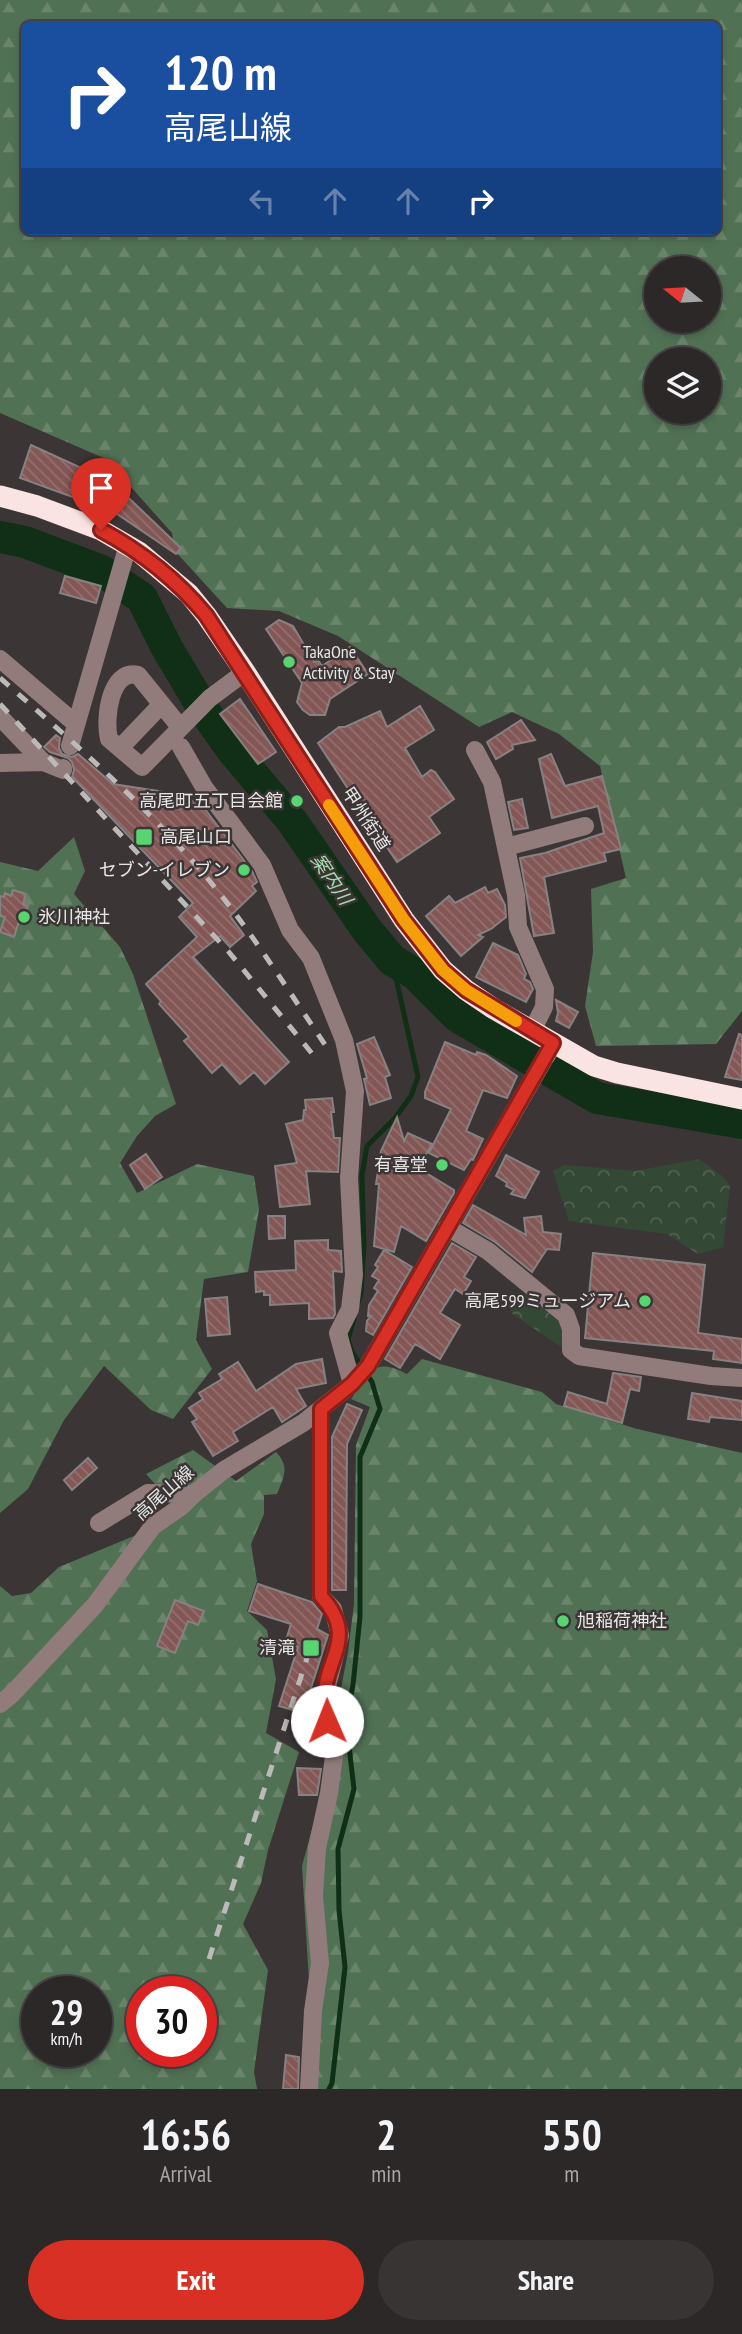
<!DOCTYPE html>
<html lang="en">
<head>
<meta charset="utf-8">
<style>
	body { margin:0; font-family:"PT Sans Narrow","Noto Sans JP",sans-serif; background:#383434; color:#f1f3f6; height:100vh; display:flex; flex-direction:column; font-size:26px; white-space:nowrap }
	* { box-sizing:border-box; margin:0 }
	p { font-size:23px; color:#a6a6a8 }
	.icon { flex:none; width:38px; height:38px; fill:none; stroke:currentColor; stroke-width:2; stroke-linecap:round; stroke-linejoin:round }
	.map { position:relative; height:2089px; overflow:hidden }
	.drawer { display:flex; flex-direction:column; background:#2c2828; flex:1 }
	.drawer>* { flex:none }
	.hud { position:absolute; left:21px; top:21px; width:700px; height:214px; border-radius:10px; box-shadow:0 4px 10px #0003,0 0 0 2px #484445; background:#1a4fa0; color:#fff; overflow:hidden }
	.needle { width:46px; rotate:288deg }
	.fabs { position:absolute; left:644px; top:256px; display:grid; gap:14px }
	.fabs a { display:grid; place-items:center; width:77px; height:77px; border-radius:50%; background:#2c2828; box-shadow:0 4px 10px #0003,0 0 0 2px #484445; font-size:35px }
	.speed { position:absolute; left:21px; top:1976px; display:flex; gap:14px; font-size:35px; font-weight:700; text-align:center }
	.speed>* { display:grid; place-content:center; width:91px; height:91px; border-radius:50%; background:#2c2828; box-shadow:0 4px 10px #0003,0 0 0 2px #484445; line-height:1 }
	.speed small { font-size:18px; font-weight:400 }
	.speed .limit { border:10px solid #d22; background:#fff; color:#111 }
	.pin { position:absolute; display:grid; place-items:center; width:60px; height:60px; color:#fff; margin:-72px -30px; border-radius:50% 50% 50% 0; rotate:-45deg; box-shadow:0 0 7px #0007 }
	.pin .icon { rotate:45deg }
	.me { position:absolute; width:77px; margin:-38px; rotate:359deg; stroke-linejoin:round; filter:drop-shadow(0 0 5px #0008) }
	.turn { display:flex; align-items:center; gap:24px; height:147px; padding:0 28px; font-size:32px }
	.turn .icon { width:91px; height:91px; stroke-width:2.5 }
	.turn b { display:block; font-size:49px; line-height:60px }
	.lanes { display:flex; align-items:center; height:66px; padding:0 28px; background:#0003; justify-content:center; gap:35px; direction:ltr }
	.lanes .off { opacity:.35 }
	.eta { display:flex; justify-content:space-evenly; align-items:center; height:119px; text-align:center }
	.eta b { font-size:42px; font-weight:800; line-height:49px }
	.primary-button { display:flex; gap:14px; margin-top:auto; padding:14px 28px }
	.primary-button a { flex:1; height:80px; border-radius:42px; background:#d93025; color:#fff; font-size:28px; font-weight:800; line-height:80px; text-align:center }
	.primary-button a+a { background:#383434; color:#f1f3f6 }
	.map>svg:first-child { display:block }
	.forest { fill:url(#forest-firs); fill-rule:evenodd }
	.park { fill:url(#park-crowns) }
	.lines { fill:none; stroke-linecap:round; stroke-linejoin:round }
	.stream { stroke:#102f16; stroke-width:5 }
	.river { stroke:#102f16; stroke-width:32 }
	.building { fill:url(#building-back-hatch); stroke:#878181; stroke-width:2 }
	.minor { stroke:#917c7b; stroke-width:18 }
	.major { stroke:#ebc0be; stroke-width:18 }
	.highway { stroke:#f9e4e3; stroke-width:21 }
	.rail { stroke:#bcb9b9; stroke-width:5; stroke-dasharray:12 12; stroke-linecap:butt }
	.route-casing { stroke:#8d1f18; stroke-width:18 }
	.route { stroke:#d93025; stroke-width:12 }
	.slow { stroke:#f59e0b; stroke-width:12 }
	.poi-dot { fill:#58d570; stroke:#3b3635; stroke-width:2.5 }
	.labels { text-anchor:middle; stroke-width:5; stroke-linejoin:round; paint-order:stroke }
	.poi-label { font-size:18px; fill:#e8e5e5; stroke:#3b3635; text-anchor:end }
	.street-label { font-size:18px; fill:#e8e5e5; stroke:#3b3635 }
	.water-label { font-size:19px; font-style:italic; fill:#a6ddac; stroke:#3b3635 }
</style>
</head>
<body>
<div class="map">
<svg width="742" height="2089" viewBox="0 0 742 2089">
	<defs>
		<pattern id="forest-firs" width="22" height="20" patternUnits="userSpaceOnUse" patternTransform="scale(1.75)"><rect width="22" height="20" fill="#517154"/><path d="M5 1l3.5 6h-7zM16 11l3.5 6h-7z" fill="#6a856c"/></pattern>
		<pattern id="park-crowns" width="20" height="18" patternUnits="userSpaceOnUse" patternTransform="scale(1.75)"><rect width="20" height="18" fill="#344836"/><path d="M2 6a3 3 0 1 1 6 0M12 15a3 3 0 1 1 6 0" fill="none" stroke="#516253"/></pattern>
		<pattern id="building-back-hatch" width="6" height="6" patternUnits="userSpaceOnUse" patternTransform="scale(1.75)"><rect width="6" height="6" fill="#835756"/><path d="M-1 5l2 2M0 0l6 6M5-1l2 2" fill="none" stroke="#956f6e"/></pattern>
	</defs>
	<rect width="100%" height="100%" fill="#3b3635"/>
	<!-- forest -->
	<path class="forest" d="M0,0h742v1011l-26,33 -120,2 -11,-40 8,-54 -2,-63 35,-11 -26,-112 -41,-32 -47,-22 -33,15 -141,-91 -59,-25 -52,-3 -53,-58 -2,-17 -66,-74 -106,-46zM24,24h694v207h-694zM656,268h53v52h-53zM656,359h53v52h-53z
		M74,837l11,34 -11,23 46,53 13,27 43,130 -21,12 -18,20 -17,27 17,30 60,-29 57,12 5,33 -11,63 -44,7 -8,61 16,29 -39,50 -22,-9 -47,-44 -40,54 -36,69 -28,24v-651l38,9z
		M422,1359l120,33 14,12 81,25 105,24v636h-436l3,-108 -7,-115 17,-62 29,-152 6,-48 2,-159 14,-38 -19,-8c20,-26 21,-43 56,-25z
		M193,1450l43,31 40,-29c14,15 8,24 1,42l-13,1v19l-13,30 6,37 -10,30 20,19 9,49 -10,54 33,19 -31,98 -7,33 -18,41 25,46 -14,102 3,17h-257v-503l12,10 19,-3 28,-26 87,-36 27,-27 -27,-30zM37,1992h59v59h-59zM142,1992h59v59h-59z"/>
	<!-- park -->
	<path class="park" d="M699,1159l22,16 9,10 -7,62 -25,7 -31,-20 -98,-13 -16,-50 11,-6 72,6z
		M529,1291l33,28 2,19 -3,9 -51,-35z"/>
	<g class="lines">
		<!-- stream -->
		<path class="stream" d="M358,1303l3,-10 3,-48 -2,-70 5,-29 28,-28 16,-22 7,-19 -26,-117
			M329,2089l3,-6 13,-116 -6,-57 -1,-61 16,-60 -8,-68 7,-36 7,-68v-160l20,-48 -8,-27 -20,-30 -4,-13 6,-20"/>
		<!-- river -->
		<path class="river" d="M0,537l25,5 77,29 40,27 25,50 38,64 27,38 60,71 75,109 25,30 23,14 43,43 139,81 145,25"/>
	</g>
	<!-- building -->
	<path class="building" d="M31,445l81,37 69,66 -5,6 -62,-42 -94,-34z
		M65,576l36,10 -5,17 -36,-10z
		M279,620l14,6 21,36 4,-2 4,6 28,-19 18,27 -38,25 -5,16h-15l-7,-5 -6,-8 5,-19 -36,-54z
		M240,699l36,53 -18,12 -38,-50z
		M420,706l14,24 -29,18 17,29 9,-7 4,2 19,27 -25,18 11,16 -43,29 -17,-25 4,-2 -26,-31 -40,-61 21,-16h6l35,-16 7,16z
		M521,720l14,20 -23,5 1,4 -17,10 -9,-17z
		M56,735l4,3 -1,10 3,6 10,3 6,-3 35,30 58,9 30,11 51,67 5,11 -5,4 4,5 -26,25 14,19 -14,12 -10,-11 -27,21 96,105 -24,22 -11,-12 -14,12 -18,-20 -10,9 -28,-32 5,-4 -30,-33 2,-3 -15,-17 51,-47 -18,-20 14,-14 -121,-126 2,-7 -2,-8 -4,-4 -18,-6 -6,-5z
		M551,754l14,32 37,-10 19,73 -17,4 2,8 -62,16 10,56 -20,3 -14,-78 25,-5 59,-20 -6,-27 -46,12 -13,-59z
		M522,799l6,29 -14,2 -6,-28z
		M485,887l3,6 9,-4 8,16 1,12 -15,12 -13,6 5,2 -22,19 -35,-40 23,-20 6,7z
		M13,890l13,4 -3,10 5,2 -6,17 -3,-2 -5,16 -14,-5 5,-15 -5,-1v-20l4,1 1,-4 6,3z
		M493,943l25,12 8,19 -2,5 6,3 3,7 -7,13 -50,-25z
		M556,1000l22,12 -9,16 -13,-7 2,-8z
		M739,1034l3,1v45l-17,-3z
		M374,1037l16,38 -5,2 6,21 -21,7 -6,-26 3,-1 -10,-34z
		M445,1042l31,13 1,-3 9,3 31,21 -10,22 -24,-8 -17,41 17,8 -10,21 -2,-1 -7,11 -35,-17 22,-44 -26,-11v-6z
		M332,1098l2,14h-3l3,26h6l-2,34 -32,-1 4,33 -30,3 -5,-41 22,-3 -11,-39 17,-4 1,-10h2l-1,-10z
		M397,1117l7,24 4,-8 24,11 -14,24 36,22v3l-28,48 -25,-15 -7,26 -20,-6 5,-62h-3l5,-33z
		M146,1154l16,23 -17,12 -15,-24z
		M506,1155l33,17 -14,26 -14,-4 3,-4 -8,-4 1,-3 -11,-7z
		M473,1205l53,30 -2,-17 17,-2 2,16 18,2 -2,16 -12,-1 -15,23 -37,-30 -32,-19z
		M268,1216h17v22l-16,1z
		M328,1240v10l13,1 1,21 -9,-1 2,43 -2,4 -24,1v-16l-39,2v-10h-6v-4l-8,1 -1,-20 41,-2 -1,-29z
		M452,1243l24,14 -12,20 7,4 -8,13 -8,-5 -15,24 20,12 -20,34 -25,-15 -15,24 -15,-9z
		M384,1250l28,17 -39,68 -7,-4 1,-10 4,-5h-3l1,-11 9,-14 -4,-3 5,-8 -7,-4 6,-9 -3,-2z
		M593,1253l112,12 -7,68 44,6v24l-29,-4 1,-8 -129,-13z
		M227,1297l3,37 -22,2 -3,-37z
		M322,1359l4,24 -30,6 10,17 -24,16 -9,-15 -40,25 5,9 -25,15 -21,-34 5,-3 -8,-11 14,-9 -4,-6 23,-14 -3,-5 19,-12 18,29 40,-27z
		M613,1373l28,4 -2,14 -9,-2 -8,34 -58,-17 4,-14 39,12z
		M692,1393l50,8v19l-32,-3 -1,5 -21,-3z
		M347,1404l15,6 -15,34 -1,146h-14v-153z
		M88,1458l9,10 -25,22 -8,-10z
		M258,1584l54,18 10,12 -5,15 11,6 -25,78 -24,-7 19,-59 -13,-4 6,-19 -42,-13z
		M175,1600l29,11 -6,14 -10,-4 -13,32 -18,-7z
		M297,1768l24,1 -4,26h-18z
		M286,2055l13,2 -1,32h-15z"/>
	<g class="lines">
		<!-- minor -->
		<path class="minor" d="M0,659l76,65
			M0,717l43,45
			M180,727l-42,-52c-28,-7 -34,44 -29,64l33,28 68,-69 35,-26
			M70,746l58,-201
			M181,747l23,40 58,78 28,65 21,28 33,82 11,51 -6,87 5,97 -4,34 -12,24 14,51
			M120,748l41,-43
			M475,750l17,32 24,113 2,32 27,62 -1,18 -12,24
			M0,763l43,-1 20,8v-2
			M506,847l79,-21
			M447,1227l41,24 78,64 5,14v21l8,6 132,20 31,2
			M99,1523l49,-30 46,1
			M0,1704l12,-10 83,-89 58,-79 29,-20 12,-12 30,-24 79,-47 49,-39 16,-18 178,-310
			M309,2089l4,-78 7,-48 -6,-67 3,-48 12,-55 7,-51 -9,-20 -3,-24 16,-63 -7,-26 -12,-13v-187"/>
		<!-- major -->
		<path class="major" d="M546,1056l1,-1"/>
		<!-- highway -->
		<path class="highway" d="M0,496l37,10 64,24 38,22 50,42 17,21 39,57 159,248 39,50 23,20 28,19 100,57 23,7 125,26"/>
		<!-- rail -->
		<path class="rail" d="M0,678c72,63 146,127 208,201 44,53 81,113 120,170
			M0,704l228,247 91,111
			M209,1959l99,-304"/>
	</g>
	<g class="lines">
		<!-- route casing -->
		<g class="route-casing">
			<path id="route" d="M101,530c41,22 75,49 105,85l198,305 39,50 23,20 87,53 -185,323 -16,18 -31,25v187c38,42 4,61 3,103 0,8 2,15 3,22"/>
		</g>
		<!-- route -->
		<use href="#route" class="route"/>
		<!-- slow -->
		<path class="slow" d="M329,805l75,115 39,50 23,20 50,31"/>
	</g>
	<!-- markers -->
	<g class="poi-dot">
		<circle cx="289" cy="662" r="7"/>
		<circle cx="297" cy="801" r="7"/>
		<rect x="135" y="828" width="18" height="18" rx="3.5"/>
		<circle cx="244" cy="870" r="7"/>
		<circle cx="24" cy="917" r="7"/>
		<circle cx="442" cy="1165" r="7"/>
		<circle cx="645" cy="1301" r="7"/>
		<circle cx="563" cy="1621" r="7"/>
		<rect x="302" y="1639" width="18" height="18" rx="3.5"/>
	</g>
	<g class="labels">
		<!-- poi labels -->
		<g class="poi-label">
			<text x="303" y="658" text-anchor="start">TakaOne<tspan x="303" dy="21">Activity &amp; Stay</tspan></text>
			<text x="283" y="807">高尾町五丁目会館</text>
			<text x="160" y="843" text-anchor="start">高尾山口</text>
			<text x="230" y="876">セブン-イレブン</text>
			<text x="38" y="923" text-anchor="start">氷川神社</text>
			<text x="428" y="1171">有喜堂</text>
			<text x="631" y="1307">高尾599ミュージアム</text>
			<text x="577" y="1627" text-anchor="start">旭稲荷神社</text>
			<text x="295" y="1654">清滝</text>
		</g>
		<!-- street labels -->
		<g class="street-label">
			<text transform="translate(366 819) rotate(57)" y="6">甲州街道</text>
			<text transform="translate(164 1493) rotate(-41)" y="6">高尾山線</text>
		</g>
		<!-- water labels -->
		<g class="water-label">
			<text transform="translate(332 879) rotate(56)" y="7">案内川</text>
		</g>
	</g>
</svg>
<div class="fabs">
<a><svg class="needle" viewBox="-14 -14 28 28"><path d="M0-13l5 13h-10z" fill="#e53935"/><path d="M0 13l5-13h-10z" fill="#a6a6a8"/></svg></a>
<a><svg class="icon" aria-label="layers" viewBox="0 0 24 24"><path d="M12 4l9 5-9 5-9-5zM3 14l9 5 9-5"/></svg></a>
</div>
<div class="speed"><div>29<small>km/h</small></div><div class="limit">30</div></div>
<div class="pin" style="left:101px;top:530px;background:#d93025"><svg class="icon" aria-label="arrive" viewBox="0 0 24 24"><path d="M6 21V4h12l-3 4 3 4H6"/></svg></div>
<svg class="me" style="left:327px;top:1721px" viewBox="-20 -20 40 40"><circle r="19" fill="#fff"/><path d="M0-13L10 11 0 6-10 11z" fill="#d93025"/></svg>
<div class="hud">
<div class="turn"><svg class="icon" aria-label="right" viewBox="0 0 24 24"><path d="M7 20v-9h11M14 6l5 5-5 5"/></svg><div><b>120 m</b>高尾山線</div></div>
<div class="lanes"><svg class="icon off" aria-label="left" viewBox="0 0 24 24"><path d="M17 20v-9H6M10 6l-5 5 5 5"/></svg><svg class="icon off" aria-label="ahead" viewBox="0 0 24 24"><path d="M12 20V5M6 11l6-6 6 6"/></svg><svg class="icon off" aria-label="ahead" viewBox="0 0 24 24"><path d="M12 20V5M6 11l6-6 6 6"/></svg><svg class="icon" aria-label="right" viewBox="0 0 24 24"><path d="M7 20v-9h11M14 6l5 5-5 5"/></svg></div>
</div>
</div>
<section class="drawer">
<div class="eta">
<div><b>16:56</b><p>Arrival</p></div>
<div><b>2</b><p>min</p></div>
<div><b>550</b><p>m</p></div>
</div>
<div class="primary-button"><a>Exit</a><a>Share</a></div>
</section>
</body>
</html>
